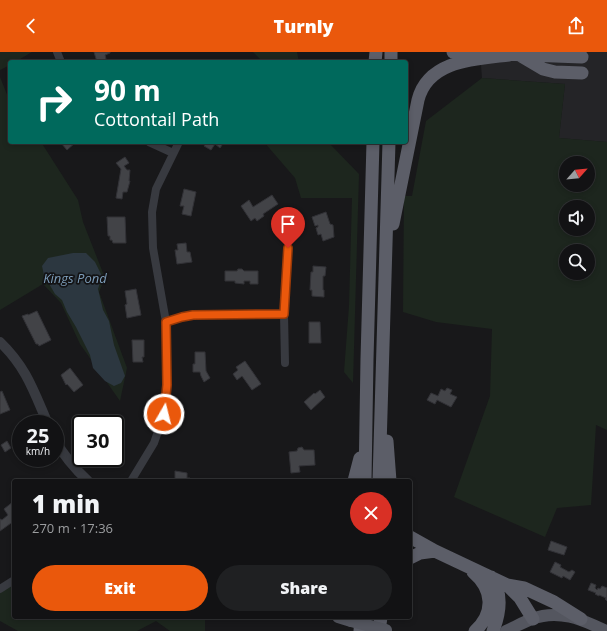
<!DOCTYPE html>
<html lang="en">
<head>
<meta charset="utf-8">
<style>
	body { margin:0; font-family:"Open Sans",sans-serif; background:#1f2022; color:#f1f3f6; height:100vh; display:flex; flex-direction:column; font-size:15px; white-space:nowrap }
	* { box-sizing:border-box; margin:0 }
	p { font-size:13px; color:#9c9ea0 }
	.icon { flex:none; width:22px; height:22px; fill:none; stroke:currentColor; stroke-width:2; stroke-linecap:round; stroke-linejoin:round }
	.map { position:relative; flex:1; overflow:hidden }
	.side { position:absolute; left:12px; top:427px; width:400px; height:140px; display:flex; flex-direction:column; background:#121214; border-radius:4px; box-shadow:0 2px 6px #0003,0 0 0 1px #313234 }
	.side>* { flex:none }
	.guide { position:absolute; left:8px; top:8px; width:400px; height:84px; border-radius:4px; box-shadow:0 2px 6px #0003,0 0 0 1px #313234; background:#00695c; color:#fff; overflow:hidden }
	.needle { width:26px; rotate:63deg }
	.tools { position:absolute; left:559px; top:104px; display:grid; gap:8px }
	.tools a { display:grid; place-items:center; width:36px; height:36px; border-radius:50%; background:#121214; box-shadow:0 2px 6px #0003,0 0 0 1px #313234; font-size:20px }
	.speed { position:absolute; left:12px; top:363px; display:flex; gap:8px; font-size:20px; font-weight:700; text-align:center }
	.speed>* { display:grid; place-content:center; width:52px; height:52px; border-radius:50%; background:#121214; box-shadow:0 2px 6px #0003,0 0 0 1px #313234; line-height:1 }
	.speed small { font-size:10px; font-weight:400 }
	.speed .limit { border:2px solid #111; border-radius:6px; background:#fff; color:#111 }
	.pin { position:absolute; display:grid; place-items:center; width:34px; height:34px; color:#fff; margin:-41px -17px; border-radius:50% 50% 50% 0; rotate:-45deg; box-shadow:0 0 4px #0007 }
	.pin .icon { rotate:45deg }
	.me { position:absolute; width:44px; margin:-22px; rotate:8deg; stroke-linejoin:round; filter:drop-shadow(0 0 3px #0008) }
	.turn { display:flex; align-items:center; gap:14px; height:84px; padding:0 20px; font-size:18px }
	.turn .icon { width:52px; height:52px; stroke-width:2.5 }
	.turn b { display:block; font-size:28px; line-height:34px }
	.round { display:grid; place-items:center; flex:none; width:42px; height:42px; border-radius:21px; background:#1f2022 }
	.overview { display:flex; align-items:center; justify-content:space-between; height:68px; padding:0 20px }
	h1 { font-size:24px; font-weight:800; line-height:30px }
	.action { display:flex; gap:8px; margin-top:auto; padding:8px 20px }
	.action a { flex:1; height:46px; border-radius:24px; background:#ea580c; color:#fff; font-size:16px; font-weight:800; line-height:46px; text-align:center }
	.action a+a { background:#1f2022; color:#f1f3f6 }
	header { display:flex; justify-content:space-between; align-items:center; height:52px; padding:0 20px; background:#ea580c; color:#fff; font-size:18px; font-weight:800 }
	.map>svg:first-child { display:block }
	.built { fill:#242427 }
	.green { fill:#1d261e; fill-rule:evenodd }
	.water { fill:#2c3740 }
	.building { fill:#424347; stroke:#323237 }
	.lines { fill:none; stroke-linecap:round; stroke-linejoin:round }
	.minor { stroke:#383a40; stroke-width:8 }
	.tertiary { stroke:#383a40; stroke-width:10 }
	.primary { stroke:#54565f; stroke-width:12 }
	.trunk { stroke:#5c5e68; stroke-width:13 }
	.primary-bridge { stroke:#54565f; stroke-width:12 }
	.route-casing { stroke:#983908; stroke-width:10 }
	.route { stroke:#ea580c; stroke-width:7 }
	.labels { text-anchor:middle; stroke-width:3.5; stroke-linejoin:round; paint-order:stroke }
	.water-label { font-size:13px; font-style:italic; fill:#7d9db9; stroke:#131315 }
</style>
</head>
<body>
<header><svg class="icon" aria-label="back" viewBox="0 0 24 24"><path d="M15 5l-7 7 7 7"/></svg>Turnly<svg class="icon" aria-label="share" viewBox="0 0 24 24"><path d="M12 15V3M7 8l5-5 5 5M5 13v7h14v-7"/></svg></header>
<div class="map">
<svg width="607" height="579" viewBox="0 0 607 579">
	<rect width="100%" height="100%" fill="#18181a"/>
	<!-- built -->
	<path class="built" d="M480,0h127v90l-48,-4 6,-54 -83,-6z"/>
	<!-- green -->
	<path class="green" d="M0,0h32l-17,10h-5v3l-10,5z
		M253,0h44l2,10h-36z
		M0,25l10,25v40h31l37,58 5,22 22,56 -6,14 28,76 -7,33 -40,-57 -19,-41 -18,-19 -43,26z
		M482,26l83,6 -6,54 48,4v288l-11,-5 -5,80 -34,3 -12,29 -91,-40 36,-101 2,-67 -56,-7 -33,-10 1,-116h8l14,-75zM566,111h22v22h-22zM566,155h22v22h-22zM566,199h22v22h-22z
		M264,90h64l31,32 -6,209 -9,-11 5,-66 3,-108h-51l-6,-20z
		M14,527v38h191v14h-35l-14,-10 -19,10h-119l-18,-10v-34z"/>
	<!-- water -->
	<path class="water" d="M73,201h13l9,9 7,14 -4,13 5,21 6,11 5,24 11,31 -4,7 -7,3 -9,-5 -12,-13 -3,-13 -14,-28 -9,-15 -5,-12 -7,-6 -11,-19 -2,-9 6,-8z"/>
	<!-- building -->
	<path class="building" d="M94,0h16v1l-5,2 1,4 -9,3z
		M62,90h14l-9,8 -6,-7z
		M207,90h14l1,3 -2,3 -5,-4 -4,6 -7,-4z
		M125,105l4,6 -5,3 3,4h3l-1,11h1l-3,11h-4l-1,7 -6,-1 5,-29 -5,-6z
		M184,137l12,3 -5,24 -9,-2 2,-8h-4z
		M272,143l6,9 -15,10 1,2 -7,5 -2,-3 -4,3 -10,-15 8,-6 4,7z
		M326,160l4,12 3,1 1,12 -11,4 -2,-7 -3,1 -2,-7 2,-1v-2l-3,1 -3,-9z
		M107,165h18l1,26h-13l-1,-3h-2v-4h-2z
		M186,191l1,9h3l2,10 -15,2 -2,-14h3l-1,-6z
		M313,214l13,1 -1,9h-2v14h1v7l-12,-1v-6h-2l1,-18h2z
		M238,217h4l2,2h14v13h-8v-3h-6v3l-9,-1v-2h-10v-10h12z
		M136,237l5,26 -14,3 -2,-13 2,-1 -2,-13z
		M37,259l14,29 -12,6 -1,-2h-2l-14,-28 6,-2v1z
		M309,270h11l1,21h-12z
		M132,288h12v17h-2l1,5h-10z
		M195,300h10l1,19 4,7 -6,4 -3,-6 -1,-4h-7v-8h2z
		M245,309l16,23 -9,6 -10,-14 -5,4 -4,-6 5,-4 -2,-3z
		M70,316l13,17 -9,7 -7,-8 -1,1 -5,-10z
		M447,336l5,2 -2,4 7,3 -6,10 -14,-7 -2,4 -8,-4 4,-7 7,3 3,-7 4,2z
		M320,338l5,7 -14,13 -7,-8 10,-9 1,1z
		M2,339l8,19 -10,4v-22z
		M7,389l4,7 -6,4 -4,-7z
		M302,395l2,3h10l1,15 -16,1 1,6 -9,1 -2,-21 8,-1 1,-3z
		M175,419l12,2v5h3v3h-15z
		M14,449v20l-14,10v-12l2,1 6,-5 -4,-6z
		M551,489l16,6 -3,8 -16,-5z
		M555,510l6,3 -1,2 9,5 3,-2 3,2 -5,8 -7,-4 -1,2 -12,-6z
		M591,531l5,2 -1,3 2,2 1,-2 2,1 2,-3 5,2v13l-2,-2 1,-1 -7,-3v1l-4,-2 1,-1 -8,-3z"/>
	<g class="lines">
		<!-- minor -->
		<path class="minor" d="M57,0l4,10
			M149,90l24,11
			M166,270l16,-5 11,-2 91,-1
			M285,311l-1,-49 4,-66
			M131,429l23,-38 10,-29 2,-15v-77l-13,-74 -1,-36 4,-23 23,-47
			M0,537l14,-9"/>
		<!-- tertiary -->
		<path class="tertiary" d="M0,290c27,26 34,50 48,82
			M55,388c9,16 20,29 33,41"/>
		<!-- primary -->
		<path class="primary" d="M338,565l13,4
			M506,579c9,-4 17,-9 26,-12 26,-10 50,0 74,12"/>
		<!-- trunk -->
		<path class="trunk" d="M453,0l26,1
			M501,2l81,3
			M521,4l22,13 12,3 27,1
			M375,10l1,-10
			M391,10v-10
			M393,172l25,-124c10,-40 57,-41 91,-45
			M387,389l3,40
			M354,429l6,-23
			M365,429l2,-122 6,-217
			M379,429l10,-339
			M410,485l25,14 72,34 17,3 30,14 27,17
			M410,506l10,-5 15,-2
			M473,520c20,17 22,41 2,59
			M491,525c12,16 9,36 2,54
			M507,533l13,13 13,21
			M360,579l1,-14
			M379,579l2,-14"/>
		<!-- primary-bridge -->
		<path class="primary-bridge" d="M351,569l35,9"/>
	</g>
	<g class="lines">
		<!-- route casing -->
		<g class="route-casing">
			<path id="route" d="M164,362l3,-29 -1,-63 16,-5 11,-2 91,-1 4,-66"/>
		</g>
		<!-- route -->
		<use href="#route" class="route"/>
	</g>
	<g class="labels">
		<!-- water labels -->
		<g class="water-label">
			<text x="75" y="231">Kings Pond</text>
		</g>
	</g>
</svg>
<div class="tools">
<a><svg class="needle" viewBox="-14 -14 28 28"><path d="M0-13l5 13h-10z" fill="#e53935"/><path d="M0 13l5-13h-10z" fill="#9c9ea0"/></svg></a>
<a><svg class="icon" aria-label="sound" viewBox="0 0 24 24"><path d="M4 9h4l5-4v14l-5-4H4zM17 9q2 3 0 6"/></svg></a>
<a><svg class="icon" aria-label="search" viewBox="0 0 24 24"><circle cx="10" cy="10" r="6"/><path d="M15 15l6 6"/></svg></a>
</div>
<div class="speed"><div>25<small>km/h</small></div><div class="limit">30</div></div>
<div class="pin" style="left:288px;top:196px;background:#d93025"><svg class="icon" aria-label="arrive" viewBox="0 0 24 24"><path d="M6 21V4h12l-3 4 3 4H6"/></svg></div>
<svg class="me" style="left:164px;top:362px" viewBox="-20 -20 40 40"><circle r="17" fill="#ea580c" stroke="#fff" stroke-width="3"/><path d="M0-11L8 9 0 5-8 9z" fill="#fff"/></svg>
<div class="guide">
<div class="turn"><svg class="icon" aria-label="right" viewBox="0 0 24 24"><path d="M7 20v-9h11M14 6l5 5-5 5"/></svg><div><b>90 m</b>Cottontail Path</div></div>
</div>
<section class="side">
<div class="overview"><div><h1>1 min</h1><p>270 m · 17:36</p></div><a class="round" style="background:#d93025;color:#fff"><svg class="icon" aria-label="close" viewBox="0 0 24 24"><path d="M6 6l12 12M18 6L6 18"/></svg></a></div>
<div class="action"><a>Exit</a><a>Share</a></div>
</section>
</div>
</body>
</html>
